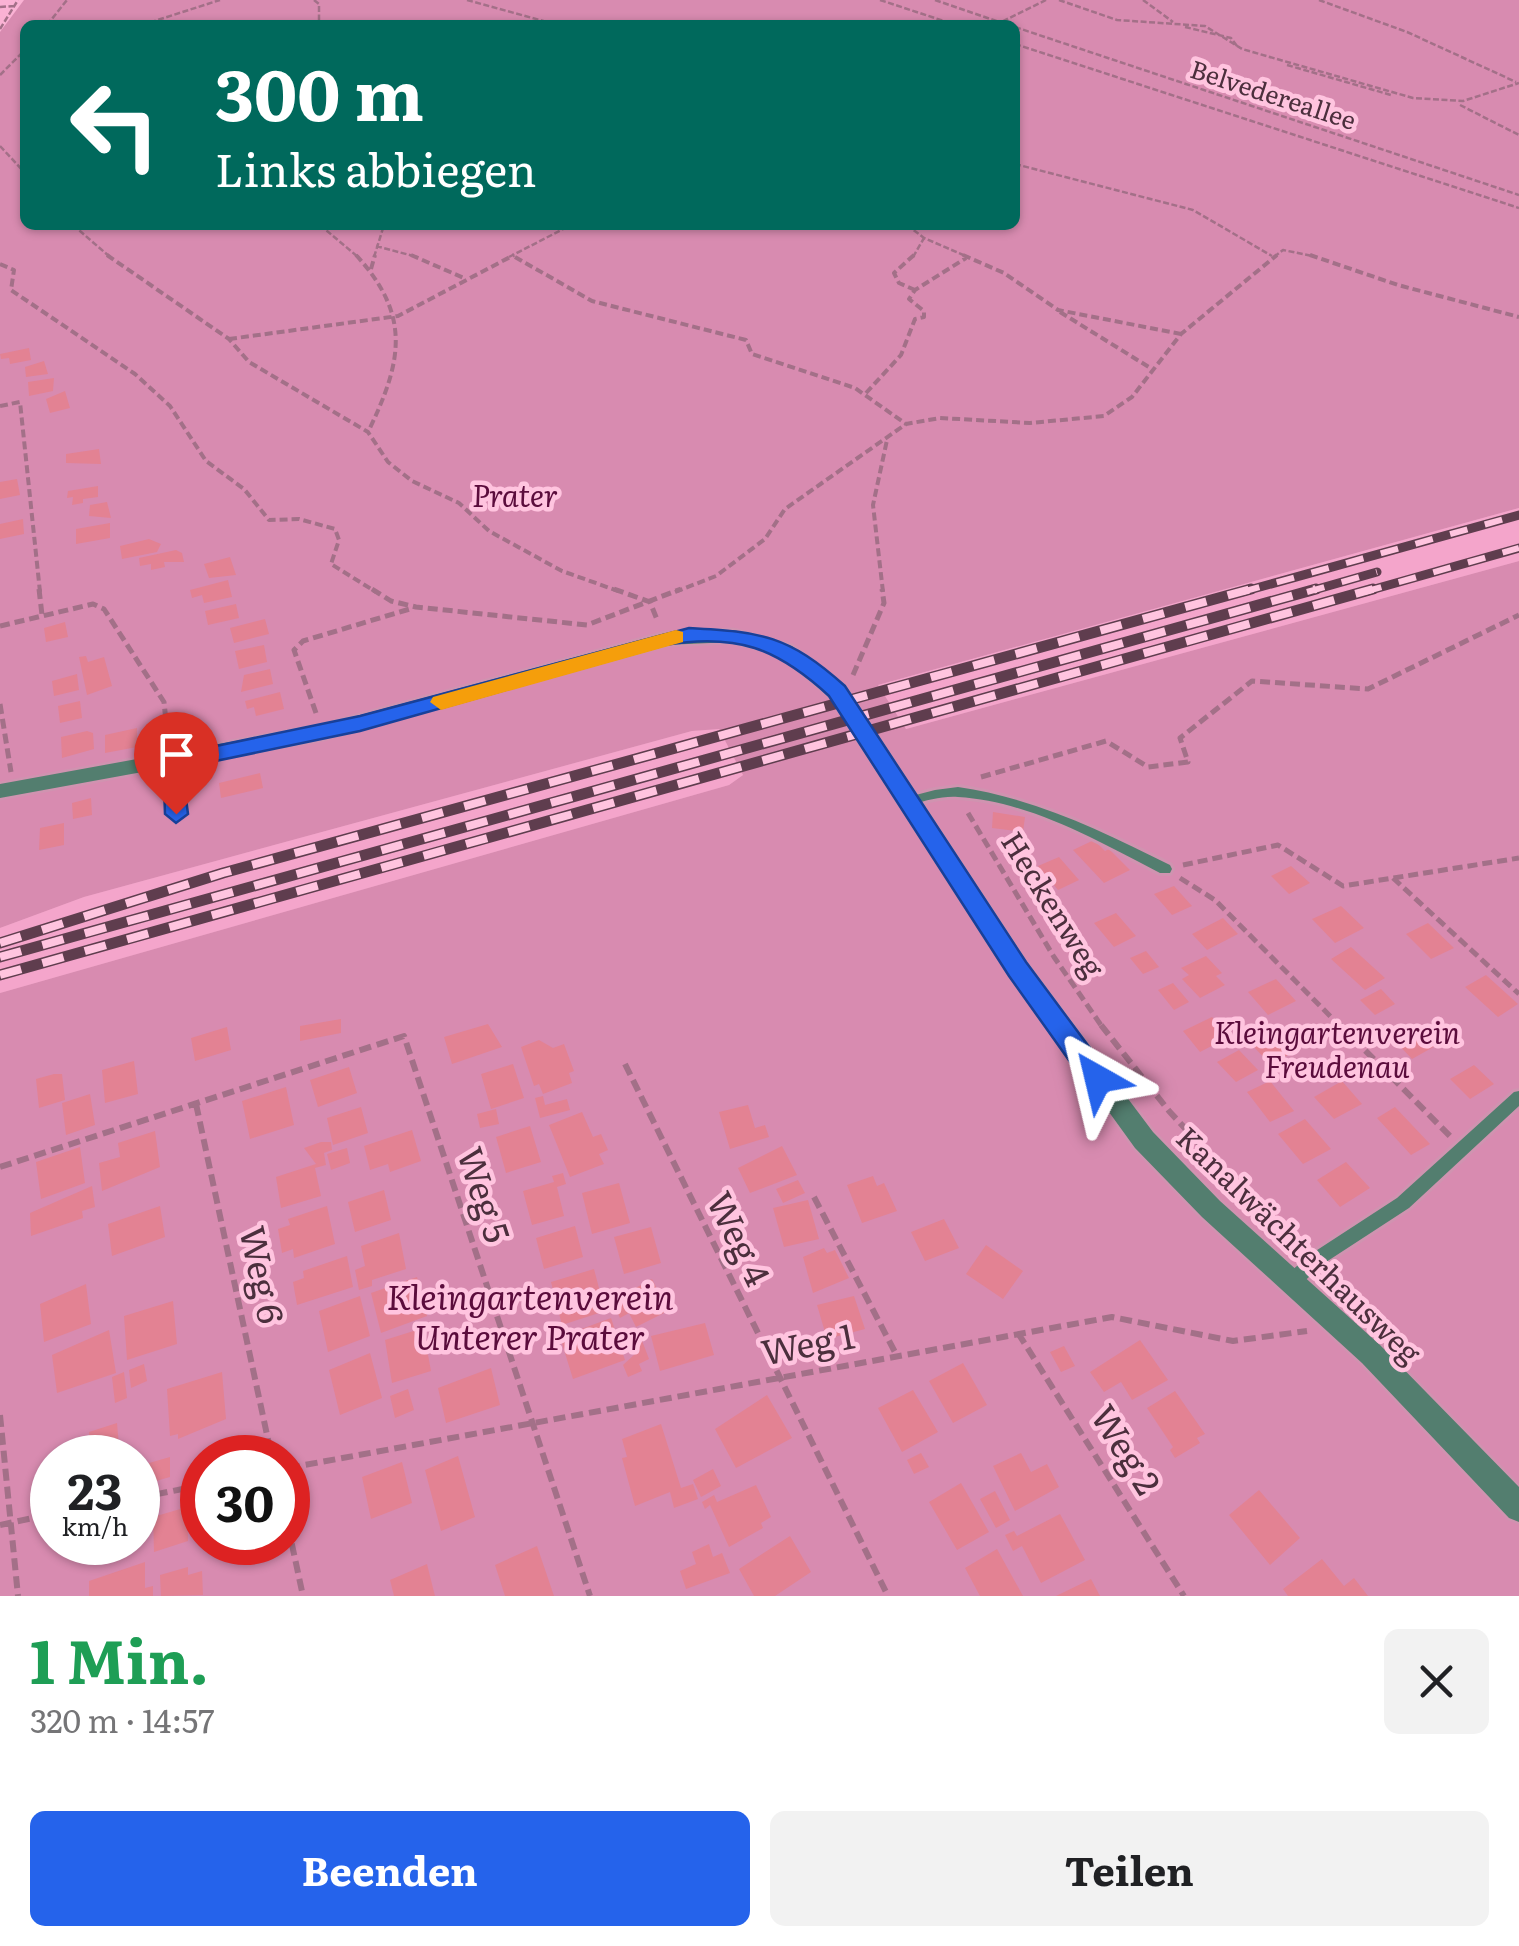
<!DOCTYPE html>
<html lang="de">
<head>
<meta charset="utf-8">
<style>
	body { margin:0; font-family:Literata,serif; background:#f2f2f2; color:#202124; height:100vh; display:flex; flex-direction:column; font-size:38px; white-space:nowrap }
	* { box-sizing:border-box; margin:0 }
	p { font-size:32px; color:#757577 }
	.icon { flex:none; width:55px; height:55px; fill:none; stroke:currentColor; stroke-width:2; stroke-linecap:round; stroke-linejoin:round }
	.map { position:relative; height:1596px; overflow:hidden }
	.drawer { display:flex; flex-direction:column; background:#fff; flex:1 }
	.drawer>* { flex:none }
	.guide { position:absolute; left:20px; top:20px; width:1000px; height:210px; border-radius:15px; box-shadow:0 2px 8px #0004; background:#00695c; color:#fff; overflow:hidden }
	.speed { position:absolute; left:30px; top:1435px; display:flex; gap:20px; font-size:50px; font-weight:700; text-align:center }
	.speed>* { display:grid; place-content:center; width:130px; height:130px; border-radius:50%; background:#fff; box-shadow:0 2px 8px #0004; line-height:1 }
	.speed small { font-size:25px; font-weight:400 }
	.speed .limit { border:15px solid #d22; background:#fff; color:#111 }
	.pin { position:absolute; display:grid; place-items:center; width:85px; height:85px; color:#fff; margin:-102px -42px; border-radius:50% 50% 50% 0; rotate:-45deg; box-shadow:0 0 10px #0007 }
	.pin .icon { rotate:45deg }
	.me { position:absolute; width:110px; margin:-55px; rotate:323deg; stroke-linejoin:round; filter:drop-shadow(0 0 8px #0008) }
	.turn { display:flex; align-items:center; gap:35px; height:210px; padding:0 30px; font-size:45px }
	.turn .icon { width:130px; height:130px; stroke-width:2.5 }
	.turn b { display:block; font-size:70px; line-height:85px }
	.round { display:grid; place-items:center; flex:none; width:105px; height:105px; border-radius:15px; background:#f2f2f2 }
	.headline { display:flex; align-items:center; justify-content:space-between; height:170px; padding:0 30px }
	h1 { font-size:60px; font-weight:700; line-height:75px; color:#1e9e55 }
	.primary-button { display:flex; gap:20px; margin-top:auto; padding:20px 30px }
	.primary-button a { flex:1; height:115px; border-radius:15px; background:#2563eb; color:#fff; font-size:40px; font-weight:700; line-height:115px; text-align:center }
	.primary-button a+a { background:#f2f2f2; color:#202124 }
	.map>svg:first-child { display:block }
	.built { fill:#f4a5cb }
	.green { fill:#d88bb0; fill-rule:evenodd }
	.building { fill:#e38293 }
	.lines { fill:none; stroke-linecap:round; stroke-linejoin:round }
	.lane-casing { stroke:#d093b0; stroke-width:6 }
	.street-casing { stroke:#d093b0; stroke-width:5 }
	.path-far3 { stroke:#a37088; stroke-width:2.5; stroke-dasharray:6 2.5; stroke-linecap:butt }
	.path-far2 { stroke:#a37088; stroke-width:4; stroke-dasharray:8 4; stroke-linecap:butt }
	.path-far1 { stroke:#a37088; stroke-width:5; stroke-dasharray:10 5; stroke-linecap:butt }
	.path { stroke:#a37088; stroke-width:6; stroke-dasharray:12 6; stroke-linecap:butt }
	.lane { fill:#537e6f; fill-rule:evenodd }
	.street { fill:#537e6f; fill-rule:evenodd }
	.rail-far1-casing { stroke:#5f3d4e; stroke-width:9 }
	.rail-casing { stroke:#5f3d4e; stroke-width:11 }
	.rail-far1 { stroke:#ffc4df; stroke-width:6; stroke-dasharray:18; stroke-linecap:butt }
	.rail { stroke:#ffc4df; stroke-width:8; stroke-dasharray:22; stroke-linecap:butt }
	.route { fill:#2563eb; stroke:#184099; stroke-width:2.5 }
	.slow { fill:#f59e0b }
	.labels { text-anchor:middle; stroke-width:9; stroke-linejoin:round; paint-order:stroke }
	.far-street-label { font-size:25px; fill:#4c2f3d; stroke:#ffc4df }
	.park-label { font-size:30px; font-style:italic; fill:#5b0c3c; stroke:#ffc4df }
	.street-label { font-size:30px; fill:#4c2f3d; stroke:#ffc4df }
	.near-street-label { font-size:35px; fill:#4c2f3d; stroke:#ffc4df }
	.near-park-label { font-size:35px; font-style:italic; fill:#5b0c3c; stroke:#ffc4df }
</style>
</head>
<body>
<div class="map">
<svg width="1519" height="1596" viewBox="0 0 1519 1596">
	<rect width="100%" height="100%" fill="#fab2d4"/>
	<!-- built -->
	<path class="built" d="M1519,508v53l-613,168 -28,-44z
		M719,728l24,47 -14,10 -729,208v-65l84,-31 608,-166z"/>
	<!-- green -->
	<path class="green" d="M24,0h1495v508l-641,177 28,44 613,-168v1035h-1519v-603l729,-208 14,-10 -24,-46 -27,2 -608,166 -84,31v-896zM25,25h990v200h-990zM52,1458h86v84h-86zM202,1458h86v84h-86z"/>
	<!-- building -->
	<path class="building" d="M29,348l2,12 -21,4 -1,-6 -8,1 -1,-5z
		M44,361l4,13 -22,3 -1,-10z
		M54,378l-1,13 -24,5 -1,-14z
		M65,391l5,17 -20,5 -4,-14z
		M99,449l2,15 -35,-1v-9z
		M17,479l3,16 -20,4v-17z
		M98,486v11l-15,2v4l-11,2 1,-8 -6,1 1,-7z
		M107,502l4,16 -22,-2 1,-11z
		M23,519l1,15 -24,5v-15z
		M110,523v15l-34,6v-15z
		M149,539l12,5 -4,8 -35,7 -2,-13z
		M176,550l6,3 2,9h-20l1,5 -14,3v-6l-11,2 -1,-8z
		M230,557l6,18 -27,3 -5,-14z
		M228,580l4,17 -28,6 -2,-8 -10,3 -2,-8z
		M236,604l3,14 -31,7 -3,-14z
		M265,619l4,15 -35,9 -4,-15z
		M65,622l3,15 -22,5 -2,-14z
		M264,645l3,17 -28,7 -4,-18z
		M86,656l2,6 16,-5 8,29 -25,9 -8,-38z
		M270,669l3,15 -32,8 3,-17z
		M77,674l2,16 -25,6 -2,-15z
		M280,692l4,17 -28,7 -2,-9 -7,2 -2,-8z
		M80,701l2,17 -22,5 -2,-17z
		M137,728v19l-32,6v-18z
		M87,731l6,2 1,16 -32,9 -1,-21z
		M260,773l3,15 -42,10 -2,-15z
		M91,798l1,17 -19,4 -1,-16z
		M993,812l32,5 -2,15 -31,-4z
		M64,823v22l-25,5 1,-22z
		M1094,840l11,11 4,-2 21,21 -26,13 -31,-33z
		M1059,857l20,23 -21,10 -20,-24z
		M1291,866l19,17 -21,11 -18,-18z
		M1174,886l18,20 -20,9 -18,-21z
		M1341,906l23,22 -29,15 -23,-24z
		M1116,913l20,23 -22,11 -20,-24z
		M1223,918l15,16 -31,16 -15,-16z
		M1428,923l26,25 -23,11 -25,-25z
		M1351,947l34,31 -20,12 -34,-31z
		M1146,951l13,16 -16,7 -13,-16z
		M1206,956l16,17 -6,3 9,9 -25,13 -18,-19 7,-4 -8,-7z
		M1486,975l32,29 -20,13 -33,-30z
		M1276,979l20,22 -28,14 -20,-23z
		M1173,983l16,19 -15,8 -16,-20z
		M1381,989l14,15 -20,11 -15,-15z
		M1212,1017l17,20 -29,15 -17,-21z
		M341,1019v14l-41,8v-15z
		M488,1024l14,23 -50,17 -8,-27z
		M1418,1026l19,19 -25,14 -19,-20z
		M227,1027l4,23 -36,11 -4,-23z
		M1273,1035l17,19 -20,10 -18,-19z
		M539,1040l14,8 11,-4 10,27 -5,2 3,10 -29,11 -4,-10 -5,2 -13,-39z
		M1239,1050l19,20 -22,12 -19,-20z
		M134,1061l4,33 -33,9 -3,-33z
		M513,1064l11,34 -33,11 -10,-35z
		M1474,1065l20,19 -24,15 -20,-20z
		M349,1067l8,26 -39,14 -8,-27z
		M54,1074h8l3,26 -26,8 -3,-29z
		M1270,1081l24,30 -24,11 -23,-30z
		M1342,1081l20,23 -28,15 -20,-22z
		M286,1087l8,38 -44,14 -8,-38z
		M90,1094l5,31 -29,10 -4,-32z
		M543,1096l2,9 22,-6 3,11 -30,8 -5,-20z
		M748,1105l7,23 10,-3 4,12 -39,12 -11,-37z
		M361,1107l7,26 -35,12 -6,-27z
		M1395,1107l35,37 -19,11 -34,-37z
		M496,1109l3,15 -19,4 -3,-14z
		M582,1112l11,25 8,-3 7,16 -9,4 5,10 -34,13 -21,-52z
		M1305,1119l26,30 -28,15 -25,-30z
		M530,1126l11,36 -35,11 -10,-36z
		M412,1130l9,31 -31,11 -2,-8 -18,6 -6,-24z
		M155,1131l5,36 -58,24 -3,-28 21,-6 -2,-14z
		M321,1142h10l1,8 -8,3 2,12 -11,3 6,28 -40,12 -5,-31 40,-13 -12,-16z
		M782,1146l15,29 -47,18 -12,-25z
		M80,1147l5,36 -44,16 -5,-37z
		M347,1148l3,15 -19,7 -4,-16z
		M1346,1162l24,26 -30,19 -23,-27z
		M563,1173l3,11 -9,3 7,29 -32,9 -9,-34 31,-9 -2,-6z
		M873,1176l4,10 7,-3 13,28 -35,12 -15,-38z
		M798,1180l7,13 -22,10 -7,-14z
		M619,1183l11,40 -38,11 -10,-41z
		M92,1186l3,21 -13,4 1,7 -52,18 -1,-23z
		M384,1190l7,30 -36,12 -7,-30z
		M808,1200l11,39 -35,8 -11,-39z
		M160,1206l5,31 -53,19 -4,-32z
		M327,1206l8,38 -41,14 -1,-9 -11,4 -4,-24 12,-4 -2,-6z
		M944,1219l15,29 -34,13 -14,-29z
		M575,1226l8,31 -39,12 -8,-31z
		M651,1227l10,36 -37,11 -10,-37z
		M399,1233l7,36 -34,11v6l-13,4 -4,-20 10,-4 -4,-20z
		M986,1245l37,26 -20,28 -37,-25z
		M824,1248l3,5 8,-3 14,28 -36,15 -10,-36z
		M347,1256l6,31 -56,18 -4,-23 11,-4 -1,-7z
		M594,1269l11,42 -43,14 -11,-43z
		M417,1277l10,39 -46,17 -10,-40z
		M652,1279l16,32 -32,16 -7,-14 -9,5 -8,-17z
		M86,1284l5,40 -47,18 -4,-38z
		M360,1296l10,40 -42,16 -9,-41z
		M854,1296l11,33 -38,10 -10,-34z
		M173,1301l4,43 -50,16 -3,-44z
		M611,1318l14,42 -52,19 -13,-42z
		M705,1323l9,32 -54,16 -9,-35z
		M423,1328l8,43 -39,12 -7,-43z
		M109,1330l7,43 -59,20 -5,-38z
		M641,1338l8,21 -10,5 3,7 -14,6 -5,-12 12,-11 -4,-12z
		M1140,1340l28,40 -36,20 -11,-18 -17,10 -14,-20z
		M1064,1346l11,20 -14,6 -11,-20z
		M370,1353l12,45 -42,17 -11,-45z
		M963,1363l24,42 -34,18 -24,-42z
		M144,1364l3,17 -16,7 -2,-18z
		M491,1368l9,37 -54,18 -8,-35z
		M124,1372l3,26 -12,5 -3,-26z
		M222,1372l4,47 -48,20v-5l-8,2 -3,-47z
		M408,1389l6,21 -19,8 -5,-22z
		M913,1390l25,42 -36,20 -24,-44z
		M1175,1391l30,43 -8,4 3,5 -25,15 -5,-8 3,-3 -26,-39z
		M767,1395l25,43 -56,30 -21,-39z
		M117,1423l3,35h-29l-2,-26z
		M661,1424l20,64 12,-4 5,15 -24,9 -4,-16 -35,14 -13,-48 5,-1 -5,-18z
		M1123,1440l11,17 -14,7 -11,-17z
		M921,1453l8,14 -15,7 -7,-14z
		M1021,1453l10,19 16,-8 12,23 -44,24 -22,-45z
		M458,1456l17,61 -34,14 -16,-61z
		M170,1457v20l-21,6v-20z
		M402,1462l10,41 -41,16 -9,-42z
		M713,1469l8,17 -20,11 -8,-17z
		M961,1483l28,49 -32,18 -28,-48z
		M756,1485l15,32 -10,6 2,5 -34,19 -19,-42 -5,4 -3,-7 12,-7 3,7z
		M1259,1490l41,48 -30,27 -41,-50z
		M995,1491l15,29 -14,8 -16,-29z
		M187,1507l1,34 -34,11 -1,-35z
		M1060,1514l25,46 -44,23 -19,-37 -9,5 -8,-16 9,-4 3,5z
		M790,1536l21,36 -36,24h-21l-15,-27z
		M709,1544l4,13 9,-4 8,20 -44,16 -6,-18 16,-7 -4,-12z
		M537,1546l17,50h-49l-10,-31z
		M997,1549l26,47h-43l-15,-28z
		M1322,1559l22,27 10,-8 14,18h-80l-5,-7z
		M145,1562v26l8,-2v10h-64v-15z
		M427,1564l8,32h-41l-4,-16z
		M188,1567v8l14,-4 1,24 -42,1 -1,-21z
		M1091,1579l9,17h-44z"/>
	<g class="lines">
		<!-- lane casing -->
		<g class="lane-casing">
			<path id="lane" d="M171,759l6,4 5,51 -2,3h-8l-2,-3 -5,-51z
				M958,787c76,11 144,44 212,78l2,4 -2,4h-10c-62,-32 -131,-72 -202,-76 -16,-1 -31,3 -46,8l-6,-5 2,-3 27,-7z
				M1519,1091v15l-110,102 -86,56 -27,25 -6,2 -6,-2 -2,-6 2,-6 27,-23 86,-56 117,-106z"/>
		</g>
		<!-- street casing -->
		<g class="street-casing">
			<path id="street" d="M733,630l59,16 52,40 182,277 127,169 67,69 160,144 139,142v35l-10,-4 -147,-155 -160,-146 -67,-69 -125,-173 -180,-279 -50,-42 -47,-12 -68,3 -342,94 -323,59v-14l323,-59 342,-92z"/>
		</g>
		<!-- path-far3 -->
		<path class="path-far3" d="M314,0l5,4v21
			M467,0l91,25
			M880,0l76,25
			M935,0l73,25
			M1059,0l58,20 88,6 37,23 171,49 50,3 56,-18
			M1143,0l30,22
			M1319,0l88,32 109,50
			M0,7l14,-1
			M47,25l20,-25
			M142,25l78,-25
			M995,25l51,-25
			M1015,27l504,168
			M1185,27l46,11 6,8
			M0,29l18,-29
			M1015,44l504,164
			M1287,65l104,30
			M0,75l25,-25
			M1460,105l59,30
			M0,146l25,27
			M1015,164l178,46 79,46
			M73,225l37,32
			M320,225l38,32
			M907,225l17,13 44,19
			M376,246l41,11
			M374,257l10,-32
			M509,257l62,-32
			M913,257l11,-19
			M1274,257l9,-7 34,7"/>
		<!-- path-far2 -->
		<path class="path-far2" d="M107,255l122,84 20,23 119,70 20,30 24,19 47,22 30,28 73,40 59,21
			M356,255c56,61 46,107 12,177
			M411,255l53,23
			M914,255l-20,18 5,10 16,7
			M963,255l41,18 54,37 123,24
			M1310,255l88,30 121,32
			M515,257l77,44 154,39 6,14 103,34 51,36
			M0,264l14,6 -3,20 124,84 35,32 36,55 38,28 25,31 30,-1 36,10 4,11 -8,24 45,28
			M371,269l4,-14
			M1060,312l92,57
			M229,339l169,-23 116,-61
			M866,393l35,-38 14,-36 9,-2v-6l-15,-12 6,-9 51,-32
			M0,406l20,-4 20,190
			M675,592l41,-16 49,-37 20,-30 121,-85 34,-6 90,5 74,-7 28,-19 49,-63 96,-79
			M883,592l-10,-87 14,-65"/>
		<!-- path-far1 -->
		<path class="path-far1" d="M39,589l3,26
			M372,589l19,12 25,6 171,18 94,-36
			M614,589l36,13 8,20
			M0,626l93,-22 11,5 60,93 4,38
			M853,675l31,-72 -2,-14
			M0,704l11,68
			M316,713l-22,-63 9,-9 110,-33
			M981,777l125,-36 42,26 40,-5 -8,-24 72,-57 116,8 151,-74
			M968,813l86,144 49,71
			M1183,865l95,-20 65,41 176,-28
			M1180,878l35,22 127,128
			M1393,878l126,116"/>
		<!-- path -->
		<path class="path" d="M1101,1025l68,86 114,124
			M1340,1025l110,111
			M625,1064l263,532
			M196,1104l76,354
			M0,1167l404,-131 186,560
			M814,1197l83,159
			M1018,1333l166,263
			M0,1415l18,181
			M288,1468l824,-151 121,24 74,-10
			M138,1498l64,-13
			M0,1525l52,-11
			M288,1526l15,70"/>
		<!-- lane -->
		<use href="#lane" class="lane"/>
		<!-- street -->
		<use href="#street" class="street"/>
		<!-- rail-far1 casing -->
		<g class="rail-far1-casing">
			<path id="rail-far1" d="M1242,592l277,-77
				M1307,592l70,-20
				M1364,592l155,-44"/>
		</g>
		<!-- rail casing -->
		<g class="rail-casing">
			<path id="rail" d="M0,943l223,-70 1028,-284
				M0,957l1316,-368
				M0,975l1373,-386"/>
		</g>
		<!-- rail-far1 -->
		<use href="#rail-far1" class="rail-far1"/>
		<!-- rail -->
		<use href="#rail" class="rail"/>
	</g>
	<!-- route -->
	<path class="route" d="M689,628c73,4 99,7 156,58l181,276 81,109 4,8 -4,8h-19l-79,-111 -180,-280c-52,-48 -92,-63 -164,-51l-305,86 -178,37 6,46 -12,9 -11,-9 -2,-57 197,-41z"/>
	<!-- slow -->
	<path class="slow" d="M676,630l7,2v10l-242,68 -11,-8 3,-5z"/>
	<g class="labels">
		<!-- far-street labels -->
		<g class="far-street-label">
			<text transform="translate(1273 95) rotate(18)" y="9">Belvedereallee</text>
		</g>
		<!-- park labels -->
		<g class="park-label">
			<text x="515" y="507">Prater</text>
			<text x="1337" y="1044">Kleingartenverein<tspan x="1337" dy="34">Freudenau</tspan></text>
		</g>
		<!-- street labels -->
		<g class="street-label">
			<text transform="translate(1052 905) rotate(58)" y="10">Heckenweg</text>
			<text transform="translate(1298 1246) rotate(44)" y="10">Kanalwächterhausweg</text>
		</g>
		<!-- near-street labels -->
		<g class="near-street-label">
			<text transform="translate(483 1195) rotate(72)" y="12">Weg 5</text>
			<text transform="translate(738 1239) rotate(64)" y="12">Weg 4</text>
			<text transform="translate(261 1275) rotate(78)" y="12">Weg 6</text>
			<text transform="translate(808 1345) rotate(-11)" y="12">Weg 1</text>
			<text transform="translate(1125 1450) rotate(58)" y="12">Weg 2</text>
		</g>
		<!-- near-park labels -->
		<g class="near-park-label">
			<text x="530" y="1310">Kleingartenverein<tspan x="530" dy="40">Unterer Prater</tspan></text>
		</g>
	</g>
</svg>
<div class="speed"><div>23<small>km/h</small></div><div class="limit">30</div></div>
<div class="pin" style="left:176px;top:814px;background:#d93025"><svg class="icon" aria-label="arrive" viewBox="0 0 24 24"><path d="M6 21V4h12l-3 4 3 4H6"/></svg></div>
<svg class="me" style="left:1098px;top:1079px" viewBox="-20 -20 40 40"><path d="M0-17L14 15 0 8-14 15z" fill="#2563eb" stroke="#fff" stroke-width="4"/></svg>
<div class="guide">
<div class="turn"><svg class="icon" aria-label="left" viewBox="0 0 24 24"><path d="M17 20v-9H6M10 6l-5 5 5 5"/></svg><div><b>300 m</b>Links abbiegen</div></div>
</div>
</div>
<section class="drawer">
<div class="headline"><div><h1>1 Min.</h1><p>320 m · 14:57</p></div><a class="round"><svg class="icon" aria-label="close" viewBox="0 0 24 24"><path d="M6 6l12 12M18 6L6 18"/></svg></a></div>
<div class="primary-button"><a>Beenden</a><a>Teilen</a></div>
</section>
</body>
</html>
